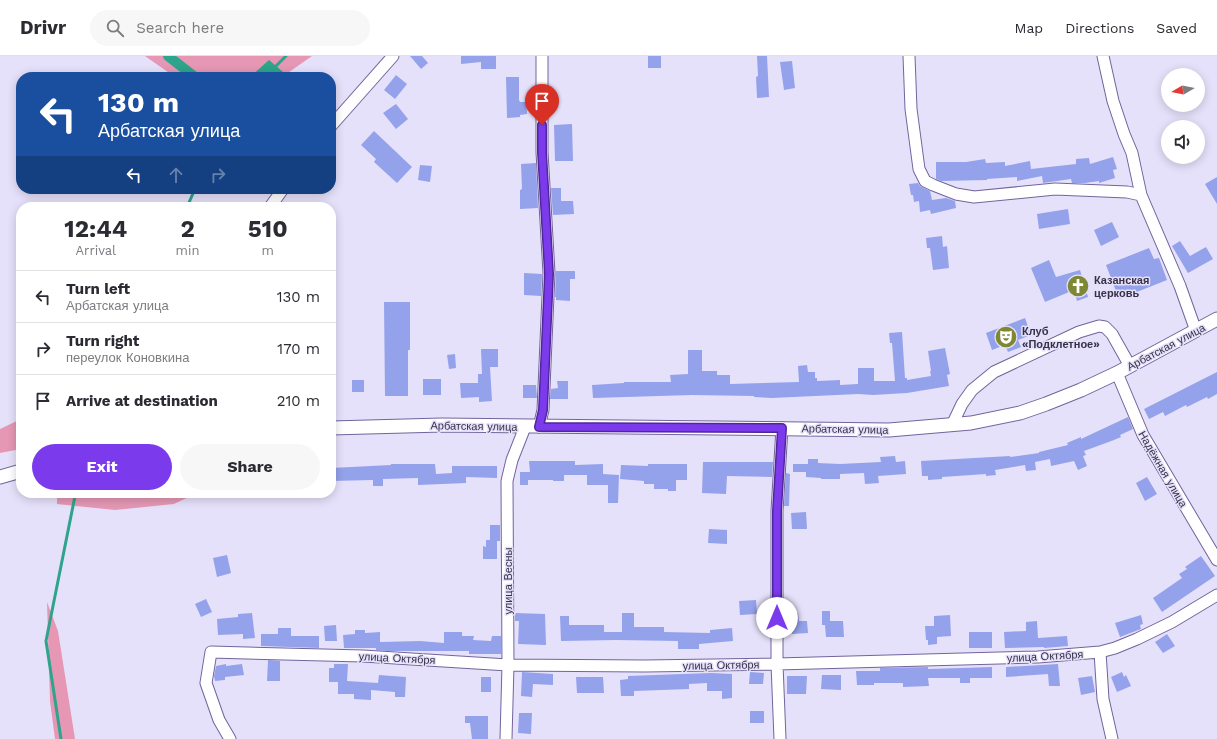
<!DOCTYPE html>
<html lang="en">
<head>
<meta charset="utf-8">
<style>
	body { margin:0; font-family:"Work Sans",sans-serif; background:#f7f7f7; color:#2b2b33; height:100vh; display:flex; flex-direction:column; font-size:15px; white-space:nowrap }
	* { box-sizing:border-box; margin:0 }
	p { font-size:13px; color:#7c7c81 }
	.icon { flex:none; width:22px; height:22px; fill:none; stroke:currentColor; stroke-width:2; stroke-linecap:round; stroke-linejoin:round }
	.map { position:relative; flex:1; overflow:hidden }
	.drawer { position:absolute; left:16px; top:146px; width:320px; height:296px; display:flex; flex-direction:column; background:#fff; border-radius:16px; box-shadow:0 2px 10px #0003 }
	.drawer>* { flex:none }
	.top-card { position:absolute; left:16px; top:16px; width:320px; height:122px; border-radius:16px; box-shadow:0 2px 10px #0003; background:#1a4fa0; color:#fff; overflow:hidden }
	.needle { width:26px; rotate:260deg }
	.fabs { position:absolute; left:1161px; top:12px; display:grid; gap:8px }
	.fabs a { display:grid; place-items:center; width:44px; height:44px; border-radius:50%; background:#fff; box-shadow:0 2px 10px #0003; font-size:20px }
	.pin { position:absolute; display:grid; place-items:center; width:34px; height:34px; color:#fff; margin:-41px -17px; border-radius:50% 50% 50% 0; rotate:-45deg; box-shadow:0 0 4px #0007 }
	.pin .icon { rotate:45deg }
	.me { position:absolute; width:44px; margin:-22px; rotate:0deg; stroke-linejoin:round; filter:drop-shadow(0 0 3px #0008) }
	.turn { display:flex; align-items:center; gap:14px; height:84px; padding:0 16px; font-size:18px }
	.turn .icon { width:52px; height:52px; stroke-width:2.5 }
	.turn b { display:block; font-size:28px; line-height:34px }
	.lanes { display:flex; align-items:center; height:38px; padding:0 16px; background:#0003; justify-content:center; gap:20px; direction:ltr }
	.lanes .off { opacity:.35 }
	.eta { display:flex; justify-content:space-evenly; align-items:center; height:68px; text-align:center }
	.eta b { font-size:24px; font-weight:700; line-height:28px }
	.cta { display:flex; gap:8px; margin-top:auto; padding:8px 16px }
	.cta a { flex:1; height:46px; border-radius:24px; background:#7c3aed; color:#fff; font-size:16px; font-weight:700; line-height:46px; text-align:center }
	.cta a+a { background:#f7f7f7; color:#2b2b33 }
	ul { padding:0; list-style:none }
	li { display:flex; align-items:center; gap:12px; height:52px; padding:0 16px; border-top:1px solid #e1e1e2 }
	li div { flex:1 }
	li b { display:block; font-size:15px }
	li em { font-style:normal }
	header { display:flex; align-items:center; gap:24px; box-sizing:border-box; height:56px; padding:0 20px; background:#fff; border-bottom:1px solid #e1e1e2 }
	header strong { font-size:19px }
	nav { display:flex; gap:22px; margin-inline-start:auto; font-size:14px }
	.search { width:280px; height:36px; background:#f7f7f7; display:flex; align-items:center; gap:10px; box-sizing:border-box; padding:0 14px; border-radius:22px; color:#7c7c81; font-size:15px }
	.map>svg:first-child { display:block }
	.green { fill:#e597b4 }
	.water { fill:#2da48b }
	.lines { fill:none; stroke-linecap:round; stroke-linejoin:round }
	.stream { stroke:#2da48b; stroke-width:3 }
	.canal { stroke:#2da48b; stroke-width:10 }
	.building { fill:#94a2ec }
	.minor-casing { stroke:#72649b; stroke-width:13 }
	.major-casing { stroke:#72649b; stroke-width:15 }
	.minor { stroke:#fff; stroke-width:11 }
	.major { stroke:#fff; stroke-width:13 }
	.route-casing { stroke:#51269a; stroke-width:10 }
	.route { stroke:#7c3aed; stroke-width:7 }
	.labels { text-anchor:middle; stroke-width:3; stroke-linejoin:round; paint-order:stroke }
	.poi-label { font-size:11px; font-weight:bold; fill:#363048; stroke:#e6e1fa; text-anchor:start }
	.street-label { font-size:11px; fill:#363048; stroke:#e6e1fa }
</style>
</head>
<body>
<header>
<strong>Drivr</strong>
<div class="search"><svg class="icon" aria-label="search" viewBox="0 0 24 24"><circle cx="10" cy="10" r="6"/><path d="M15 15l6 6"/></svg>Search here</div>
<nav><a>Map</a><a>Directions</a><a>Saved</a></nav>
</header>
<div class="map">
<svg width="1217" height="683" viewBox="0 0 1217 683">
	<rect width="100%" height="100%" fill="#e6e1fa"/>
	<!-- green -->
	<path class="green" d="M145,0h167l-30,21h-107z
		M21,363v30l-21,4v-24z
		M57,437h140l-23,11 -59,6 -58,-6z
		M47,546l11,29 17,108h-20l-5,-38z"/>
	<!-- water -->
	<path class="water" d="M269,4l20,17h-39z"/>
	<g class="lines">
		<!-- stream -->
		<path class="stream" d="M273,13l13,-13
			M187,151l8,-18
			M61,683l-15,-98 29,-145"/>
		<!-- canal -->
		<path class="canal" d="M168,0l27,21"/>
	</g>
	<!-- building -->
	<path class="building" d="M410,0h12l6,7 -7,6z
		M461,0h35v13h-15v-7l-20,2z
		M648,0h13v12h-13z
		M757,0h10l2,41 -12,1 -1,-21 2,-1z
		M792,5l3,27 -11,2 -4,-28z
		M396,19l11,9 -12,15 -11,-9z
		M506,21h13v23l1,2h6l1,12 -7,1v2l-13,1z
		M396,48l12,15 -12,10 -13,-16z
		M572,68l1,37h-18l-1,-36z
		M374,75l38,36 -15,16 -23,-21 2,-3 -15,-14z
		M1113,101l4,12 -4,1 2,8 -16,5v-2l-14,2h-13l-1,-4 -28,4 -1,-7 -25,5v-4l-30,2v1l-46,1 -5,-2v-17h30l19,-3 1,4 19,-1v4l25,-5 1,8 45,-5v-5l13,-1 1,6z
		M536,107l2,45 -18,1v-19l2,-1 -1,-25z
		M420,109l12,1 -2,16 -12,-2z
		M1217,121v27l-12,-20z
		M918,127l2,3 10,5 2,9 14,-2 9,3 1,7 -25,6 -1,-4 -10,2 -1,-11 -5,1 -1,-7h-2l-2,-11z
		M551,132h10v13h12l1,13 -21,1z
		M1068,153l2,15 -31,5 -2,-15z
		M1112,166l7,15 -18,9 -7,-16z
		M942,180l1,11 4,-1 2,22 -16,2 -3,-22h-3l-1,-10z
		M1180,185l10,15 16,-9 7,12 -25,14 -16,-27z
		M1149,192l5,11 5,-1 8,22 -48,19 -13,-34z
		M1049,204l7,17 24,-7 8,27 -11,4 -3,-11 -29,12 -14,-34z
		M556,215h19v8h-5v22l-14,-1v-3h-1z
		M524,217l18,1 -1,22 -17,-1z
		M384,246h26v48h-2v46h-23z
		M1025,262l6,17 -13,5 3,7 -13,5 -3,-7 -13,5 -6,-17z
		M902,276l3,46h2v2l24,-4 -1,-5h1l-3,-20 17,-3 5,26 -3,1 2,11 -42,7 -34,2 -15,-1 -86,4 -18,-1v-1l-62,-1 -99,3 -1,-13 32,-2v-1h47l-1,-7 18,-1v-24h14v21h15v4h13v9l69,-2 -1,-16 9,-1 1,7h7v6h2v3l23,-1v5l18,-1v-16h16v13h21l-3,-38h-2l-1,-10z
		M481,293h17v18h-8l2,34 -13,1v-5l-18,1 -1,-15h18v-9h4z
		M455,298l1,14 -7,1 -2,-14z
		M1217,316v22l-9,5 -1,-2 -20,10 -1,-2 -21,11 -2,-4 -14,7 -5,-10z
		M423,323h18v16h-18z
		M352,324h12v12h-12z
		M557,325h11v18h-18l1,-10 7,-1z
		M523,329h13l1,13h-14z
		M1128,361l5,12 -13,6 1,2 -7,3 -30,11 2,4 -3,1 4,10 -9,4 -4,-9 -23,5 -1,-7 -15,3 1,8 -10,1 -1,-6 -30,5 1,5 -10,1v-2l-44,3v2l-14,1v-4h-6l-1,-15 89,-5v1l29,-4v-1l29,-7 -1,-2 14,-6v2z
		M895,400l1,6 9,-1 1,13 -28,2 1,7 -14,1 -1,-11 -24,1v5h-19v-1l-15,-1v-5h-13v-8h15v-5h10v4l22,1 41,-2 -1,-5z
		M529,405h46v4l28,-1v10l16,1 -1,28h-10v-18h-21v-10h-23v6h-11v-1h-25v5h-8v-13h10z
		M703,406h70l-1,15 -45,-1 -1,18 -24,-1z
		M391,408h44l1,10 16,-1v-7h45v12l-31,-1v6l-48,2v-7l-35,1v7h-10v-6l-42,1v-13l60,-3z
		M648,408h39v16h-11v11h-8v-2h-14v-5h-10v-3l-24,-2 1,-14 27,1z
		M786,417l4,1 -1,32h-5z
		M1147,421l10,17 -12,7 -9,-18z
		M806,456l1,17h-15l-1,-16z
		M490,469h10v16h-3v18h-14v-13l3,1v-7h4z
		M709,473l18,1v14l-19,-1z
		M227,499l4,18 -14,4 -4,-19z
		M1201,500l14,20 -53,36 -9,-14 29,-20 -3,-4 8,-5 -2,-2z
		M206,543l6,13 -11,5 -6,-13z
		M756,544l1,14 -17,1 -1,-14z
		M822,555h8v10h13l1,16h-18l-1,-12h-3z
		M252,557l3,25 -12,1v-5l-25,1 -1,-16 21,-2v-3z
		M515,557l30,1 1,31 -28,-1 1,-23h-4z
		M622,557h12v14h30v5l46,1v-3l22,-2 1,13 -34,3v5h-21v-8l-61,-1 -56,1 -1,-25h9v9h35v7h18z
		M798,557l1,8h8l1,12 -16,1 -1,-20z
		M950,559l1,21 -14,1v7l-9,1v-5h-2l-1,-14h9v-10z
		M1141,559l2,9 -3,1 1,4 -21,8 -5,-14z
		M1037,565l1,17 29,-2 1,10 -24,2v-1l-39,1 -1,-16 22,-1v-9z
		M336,569l1,16h-12l-1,-15z
		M278,572h13v8h28v12l-58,-2v-12h17z
		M355,574h10v3l15,-1v10l40,-1 24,2v-11h18v4h12l-1,4 18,1 1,-5h9v18h-32v-3h-81l-12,-1v-2h-32l-1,-13 12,-1z
		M969,576h23v16h-23z
		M1167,578l8,12 -12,7 -8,-11z
		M268,604l12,1v20h-13z
		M226,608v2l16,-2 2,11 -19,2v3l-10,1 -1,-5 2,-10z
		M334,608h14l-1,17 31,2 1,-8 27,2 -1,20h-10v-5l-24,-2v10l-17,-1v-5h-16v-12h-9v-14h5z
		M1058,608l2,22h-11l-1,-12 -42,3v-10z
		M928,611v2l64,-2v11h-22v5h-10v-5h-32l1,8 -26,1v-4h-29v2h-17l-1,-14h24v-3z
		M522,616l31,2v11l-20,-1 -1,13 -11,-1z
		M750,616l14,1 -1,11h-14z
		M1122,616l2,5 2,-2 5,11 -14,6 -6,-15z
		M711,617l21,1v24l-10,1v-8h-15v-8l-18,1v5l-55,2v5h-13l-1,-16 8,-1v-3z
		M822,619h19v15l-20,-1z
		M787,620h20l-1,18h-19z
		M1092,620l3,16 -14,3 -3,-17z
		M481,621h10v15h-10z
		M576,621h27l1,16h-27z
		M750,655h14v12h-14z
		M519,657h13l-1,21 -13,-1z
		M465,660h23v23h-16l-2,-16h-5z"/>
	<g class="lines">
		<!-- minor casing -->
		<g class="minor-casing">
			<path id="minor" d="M909,0l2,53 8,60 6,12 8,4 23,9 18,3 81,-8 72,3 14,3
				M1103,0l10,45 11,33 8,19 9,42 39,91 16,45
				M331,70l62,-70
				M270,151l13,-18
				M1117,317l26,62 74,125
				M952,369l10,-21 10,-14 22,-18 85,-40 20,-6 6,1 7,7 18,32
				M539,371l4,-17 6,-137 -7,-121v-96
				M1100,596l3,47 9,40
				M230,683l-11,-19 -13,-37 5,-31 152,4 145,9 137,1 132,-2 261,-7 62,-5 15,-4 22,-9 35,-17 45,-27
				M506,683l2,-74 -1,-184 5,-21 13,-33
				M780,683l-3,-75v-153l5,-83"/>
		</g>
		<!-- major casing -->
		<g class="major-casing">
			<path id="major" d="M331,372l111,-3 447,5 82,-7 49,-10 26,-9 35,-14 36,-17 100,-54
				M0,421l21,-6"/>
		</g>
		<!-- minor -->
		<use href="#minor" class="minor"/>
		<!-- major -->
		<use href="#major" class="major"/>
	</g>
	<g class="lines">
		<!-- route casing -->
		<g class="route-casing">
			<path id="route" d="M542,69v27l7,122 -6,136 -4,17 243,1 -5,83v107"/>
		</g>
		<!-- route -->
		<use href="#route" class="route"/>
	</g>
	<!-- icons -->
	<defs>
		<g id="church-disc" transform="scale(1.15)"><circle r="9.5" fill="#7e8734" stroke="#e6e1fa"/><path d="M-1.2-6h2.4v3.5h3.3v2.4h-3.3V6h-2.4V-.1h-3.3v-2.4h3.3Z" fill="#fff"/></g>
		<g id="theatre-disc" transform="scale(1.15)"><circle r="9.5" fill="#7e8734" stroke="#e6e1fa"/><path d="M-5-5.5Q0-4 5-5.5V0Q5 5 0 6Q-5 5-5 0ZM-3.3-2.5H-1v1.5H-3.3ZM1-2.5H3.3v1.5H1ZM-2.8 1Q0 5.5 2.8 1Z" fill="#fff"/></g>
	</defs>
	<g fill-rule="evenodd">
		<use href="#church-disc" x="1078" y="230"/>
		<use href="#theatre-disc" x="1006" y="281"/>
	</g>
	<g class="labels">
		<!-- poi labels -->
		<g class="poi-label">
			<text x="1094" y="228">Казанская<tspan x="1094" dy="13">церковь</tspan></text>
			<text x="1022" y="279">Клуб<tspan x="1022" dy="13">«Подклетное»</tspan></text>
		</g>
		<!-- street labels -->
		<g class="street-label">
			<text transform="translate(1166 291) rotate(-28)" y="4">Арбатская улица</text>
			<text transform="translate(474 370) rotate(1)" y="4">Арбатская улица</text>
			<text transform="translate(845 373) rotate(1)" y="4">Арбатская улица</text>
			<text transform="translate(1163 413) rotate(60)" y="4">Надёжная улица</text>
			<text transform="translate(508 525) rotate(-90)" y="4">улица Весны</text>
			<text transform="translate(1045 600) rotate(-3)" y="4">улица Октября</text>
			<text transform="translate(397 602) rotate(3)" y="4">улица Октября</text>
			<text transform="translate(721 609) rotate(-1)" y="4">улица Октября</text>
		</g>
	</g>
</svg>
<div class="fabs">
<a><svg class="needle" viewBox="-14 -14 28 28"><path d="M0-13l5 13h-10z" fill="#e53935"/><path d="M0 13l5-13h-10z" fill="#7c7c81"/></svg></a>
<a><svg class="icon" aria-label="sound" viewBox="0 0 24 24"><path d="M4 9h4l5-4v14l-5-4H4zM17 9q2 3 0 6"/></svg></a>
</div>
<div class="pin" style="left:542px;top:69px;background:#d93025"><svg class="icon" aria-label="arrive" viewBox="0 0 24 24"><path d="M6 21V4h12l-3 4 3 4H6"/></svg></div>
<svg class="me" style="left:777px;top:562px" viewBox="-20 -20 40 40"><circle r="19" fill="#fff"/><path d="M0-13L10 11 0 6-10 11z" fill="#7c3aed"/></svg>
<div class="top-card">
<div class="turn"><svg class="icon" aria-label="left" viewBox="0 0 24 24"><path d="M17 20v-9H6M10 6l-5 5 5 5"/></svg><div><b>130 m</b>Арбатская улица</div></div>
<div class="lanes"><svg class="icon" aria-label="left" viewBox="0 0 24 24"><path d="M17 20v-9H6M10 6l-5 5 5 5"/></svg><svg class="icon off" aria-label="ahead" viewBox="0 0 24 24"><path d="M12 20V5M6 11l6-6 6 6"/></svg><svg class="icon off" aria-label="right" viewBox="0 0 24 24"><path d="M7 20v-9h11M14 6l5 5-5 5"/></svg></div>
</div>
<section class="drawer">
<div class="eta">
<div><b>12:44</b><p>Arrival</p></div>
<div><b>2</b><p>min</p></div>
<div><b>510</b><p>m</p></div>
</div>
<ul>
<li><svg class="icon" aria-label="left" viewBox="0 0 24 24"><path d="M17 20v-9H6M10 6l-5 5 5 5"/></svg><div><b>Turn left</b><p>Арбатская улица</p></div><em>130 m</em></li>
<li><svg class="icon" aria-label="right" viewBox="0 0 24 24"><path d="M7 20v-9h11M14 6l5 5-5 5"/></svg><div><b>Turn right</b><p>переулок Коновкина</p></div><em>170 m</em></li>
<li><svg class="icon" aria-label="arrive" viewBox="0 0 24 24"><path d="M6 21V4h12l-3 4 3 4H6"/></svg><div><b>Arrive at destination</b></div><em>210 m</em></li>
</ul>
<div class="cta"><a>Exit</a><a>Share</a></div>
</section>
</div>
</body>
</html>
